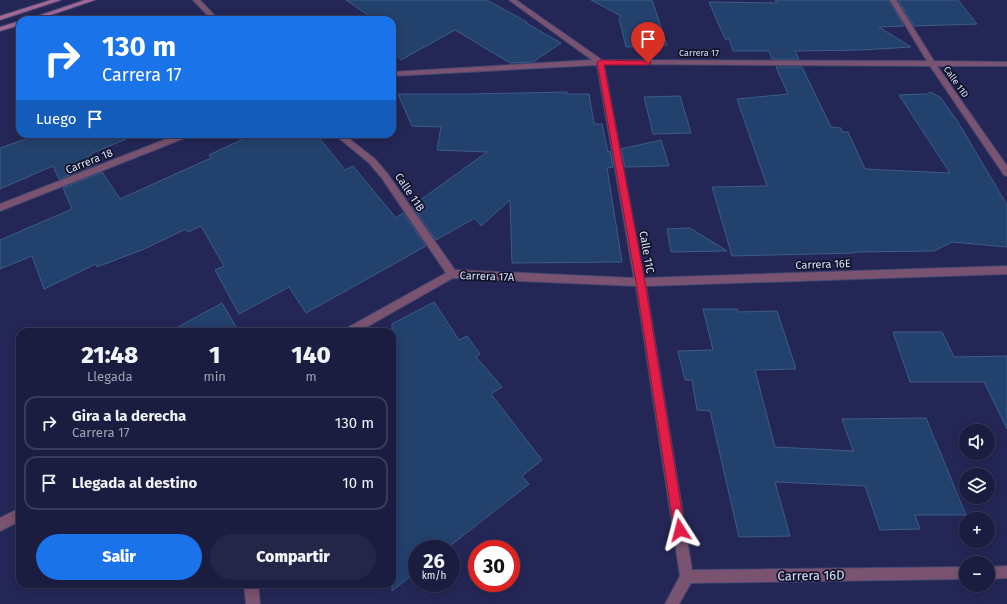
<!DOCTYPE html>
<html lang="es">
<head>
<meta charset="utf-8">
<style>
	body { margin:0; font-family:"Fira Sans",sans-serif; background:#242647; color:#f1f3f6; height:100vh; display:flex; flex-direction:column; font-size:15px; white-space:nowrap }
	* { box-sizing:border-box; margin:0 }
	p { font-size:13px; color:#a0a2b1 }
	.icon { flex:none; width:22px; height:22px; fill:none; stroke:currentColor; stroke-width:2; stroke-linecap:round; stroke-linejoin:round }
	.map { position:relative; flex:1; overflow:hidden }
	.sheet { position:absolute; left:16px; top:328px; width:380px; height:260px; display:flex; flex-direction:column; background:#1b1d40; border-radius:12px; box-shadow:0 2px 10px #0003,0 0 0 1px #393b59 }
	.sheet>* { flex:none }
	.guide { position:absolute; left:16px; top:16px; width:380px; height:122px; border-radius:12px; box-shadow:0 2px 10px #0003,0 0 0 1px #393b59; background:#1a73e8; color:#fff; overflow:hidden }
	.fabs { position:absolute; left:959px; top:424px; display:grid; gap:8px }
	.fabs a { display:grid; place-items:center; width:36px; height:36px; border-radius:50%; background:#1b1d40; box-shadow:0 2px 10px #0003,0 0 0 1px #393b59; font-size:20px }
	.speed { position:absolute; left:408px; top:540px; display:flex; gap:8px; font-size:20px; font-weight:700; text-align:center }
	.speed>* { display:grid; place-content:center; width:52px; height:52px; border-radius:50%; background:#1b1d40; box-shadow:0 2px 10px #0003,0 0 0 1px #393b59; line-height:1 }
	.speed small { font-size:10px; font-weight:400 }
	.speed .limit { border:6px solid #d22; background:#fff; color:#111 }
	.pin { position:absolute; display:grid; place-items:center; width:34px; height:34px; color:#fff; margin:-41px -17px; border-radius:50% 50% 50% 0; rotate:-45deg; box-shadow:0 0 4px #0007 }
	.pin .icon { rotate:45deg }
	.me { position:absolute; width:44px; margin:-22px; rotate:351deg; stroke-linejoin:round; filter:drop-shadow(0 0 3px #0008) }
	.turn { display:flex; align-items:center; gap:14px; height:84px; padding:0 20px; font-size:18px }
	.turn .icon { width:52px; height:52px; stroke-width:2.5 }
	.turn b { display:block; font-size:28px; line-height:34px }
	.then { display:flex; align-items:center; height:38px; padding:0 20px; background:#0003; gap:8px; font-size:15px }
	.eta { display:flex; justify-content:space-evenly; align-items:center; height:68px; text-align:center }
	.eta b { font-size:24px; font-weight:800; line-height:28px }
	.button { display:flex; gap:8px; margin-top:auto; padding:8px 20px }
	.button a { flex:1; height:46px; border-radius:24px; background:#1a73e8; color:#fff; font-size:16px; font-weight:800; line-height:46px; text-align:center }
	.button a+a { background:#242647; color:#f1f3f6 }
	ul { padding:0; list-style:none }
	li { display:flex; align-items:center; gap:12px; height:54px; margin:0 8px 6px; padding:0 12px; border:2px solid #393b59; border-radius:12px }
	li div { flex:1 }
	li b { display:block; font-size:15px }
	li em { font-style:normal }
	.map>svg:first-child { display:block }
	.building { fill:#22416c; stroke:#3c5c89 }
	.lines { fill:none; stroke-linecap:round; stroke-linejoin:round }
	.street-casing { stroke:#414571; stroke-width:2 }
	.secondary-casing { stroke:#414571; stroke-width:2 }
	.street { fill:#79536f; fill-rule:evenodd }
	.secondary { fill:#a36893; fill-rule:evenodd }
	.route { fill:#e11d48; stroke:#92132f }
	.labels { text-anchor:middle; stroke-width:3.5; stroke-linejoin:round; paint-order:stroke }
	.far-street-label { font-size:9px; fill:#dae0fe; stroke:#111328 }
	.street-label { font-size:11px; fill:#dae0fe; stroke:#111328 }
	.near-street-label { font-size:13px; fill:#dae0fe; stroke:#111328 }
</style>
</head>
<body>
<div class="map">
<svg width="1007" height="604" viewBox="0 0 1007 604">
	<rect width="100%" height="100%" fill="#242756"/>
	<!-- building -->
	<path class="building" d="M346,0h141l40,22 -1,1 35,20 -28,19 -23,1 -55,-33 -54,30 -9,-10v-30h-17z
		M591,0h61l15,45 -41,2 -7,-29 2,-2z
		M775,0h114l15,26 -25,1 32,20 -50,3 -66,1 4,8h-27l-3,-8h-36l-4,-12h-4l-16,-37 68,1z
		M898,0h60l19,24 -63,2z
		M776,67h26l29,60 10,1 1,4h6l17,37 85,4 -51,-78 28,-1 3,-2 10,5 18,25 49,83v42l-55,-5 -18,9 -79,1v1l-123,3 -20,-69 55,-1 -30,-87 51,-5z
		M567,92v2h22l5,30h8l6,28 2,-1 3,16 -6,1 15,94 -110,1 -2,-63 -29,26 -6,-8 -39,22 -24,-34 75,-54 -50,-2 4,-23 -29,-1 -14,-32h73z
		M680,96l11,37 -38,1 -9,-37z
		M40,134h96v1l-46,19 7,10 -38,15 -6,-13 -53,23v-41z
		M254,134h62l29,36 8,-4 43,52 7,-5 23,33 -120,67 -17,-26 -50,27 -24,-44 9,-4 -23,-40 -13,6 -2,-3 -42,20 -47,18 -1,-3 -52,25 -12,-33 -32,13v-29l72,-31 -9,-21 39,-16 18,27 91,-41 -2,-3z
		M661,140l8,26 -44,1 -4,-18z
		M690,228l37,23 -56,1 -4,-23z
		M434,302l25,38 8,-4 13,18 -4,3 26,30 -11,7 51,66 -20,16 7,8 -83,65h-29v22l-25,20v-267z
		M222,303l17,29h-70z
		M703,309h34l1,3 39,-1 19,58 -41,1 20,77 78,4 -11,-32 84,-1 40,97h-51l5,14 -40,1 -15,-44 -90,-4 15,54 -51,1 -29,-126 -13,-1 -5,-30h-7l-7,-29 35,-1z
		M893,332h49l12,25 53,-1v73l-23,-47h-74z"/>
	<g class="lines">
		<!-- street casing -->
		<g class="street-casing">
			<path id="street" d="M193,0h7l19,20h-7z
				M509,0h7l86,60 325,1 -37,-61h6l38,61 73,1v4h-70l70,100v10l-3,-1 -74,-109 -326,-2 40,214 363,-12v8l-361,12 46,284 274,-3v12l-275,4 -12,21h-14l15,-28 -44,-290 -183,-8 -95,54h-14l1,-3 101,-56 -65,-96 -12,-14 -35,-29h9l32,25 12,14 68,97 179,8 -37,-213 -205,11v-4l200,-12z
				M179,134h12l-1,2 -190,75v-7z
				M20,508v13l-20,10v-13z
				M1007,566v12l-19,1v-12z
				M244,584h14l2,20h-14z"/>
		</g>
		<!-- secondary casing -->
		<g class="secondary-casing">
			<path id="secondary" d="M51,0h10l-61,20v-4z
				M85,0h10l-59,20h-10z
				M20,21v4l-20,6v-4z"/>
		</g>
		<!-- street -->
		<use href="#street" class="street"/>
		<!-- secondary -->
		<use href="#secondary" class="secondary"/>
	</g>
	<!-- route -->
	<path class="route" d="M600,60l48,1 3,2 -3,2h-44l41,217 40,248 -1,4 -4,2 -5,-2 -1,-4 -38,-248 -39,-220z"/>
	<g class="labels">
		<!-- far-street labels -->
		<g class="far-street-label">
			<text x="699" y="56">Carrera 17</text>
			<text transform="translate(956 82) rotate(55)" y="3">Calle 11D</text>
		</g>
		<!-- street labels -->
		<g class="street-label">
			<text transform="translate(89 161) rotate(-22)" y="4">Carrera 18</text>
			<text transform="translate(410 192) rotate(56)" y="4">Calle 11B</text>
			<text transform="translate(647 252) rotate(80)" y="4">Calle 11C</text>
			<text transform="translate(823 264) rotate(-2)" y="4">Carrera 16E</text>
			<text transform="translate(487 276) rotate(2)" y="4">Carrera 17A</text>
		</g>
		<!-- near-street labels -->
		<g class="near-street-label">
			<text transform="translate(811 575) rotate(-1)" y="5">Carrera 16D</text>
		</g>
	</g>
</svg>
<div class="fabs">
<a><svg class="icon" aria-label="sound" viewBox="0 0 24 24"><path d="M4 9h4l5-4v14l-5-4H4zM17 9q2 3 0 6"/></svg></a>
<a><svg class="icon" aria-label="layers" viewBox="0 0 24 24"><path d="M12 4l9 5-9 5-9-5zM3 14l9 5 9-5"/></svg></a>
<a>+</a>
<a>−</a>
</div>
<div class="speed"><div>26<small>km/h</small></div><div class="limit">30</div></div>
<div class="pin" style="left:648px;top:63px;background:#d93025"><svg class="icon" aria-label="arrive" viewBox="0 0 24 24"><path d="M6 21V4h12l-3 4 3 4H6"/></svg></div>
<svg class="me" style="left:680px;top:530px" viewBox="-20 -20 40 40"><path d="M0-17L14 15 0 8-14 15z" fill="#e11d48" stroke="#fff" stroke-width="4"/></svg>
<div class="guide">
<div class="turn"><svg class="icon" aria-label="right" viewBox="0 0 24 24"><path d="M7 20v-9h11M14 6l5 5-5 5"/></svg><div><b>130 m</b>Carrera 17</div></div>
<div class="then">Luego<svg class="icon" aria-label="arrive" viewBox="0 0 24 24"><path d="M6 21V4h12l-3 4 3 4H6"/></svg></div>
</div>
<section class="sheet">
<div class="eta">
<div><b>21:48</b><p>Llegada</p></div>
<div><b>1</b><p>min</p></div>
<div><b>140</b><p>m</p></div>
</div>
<ul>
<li><svg class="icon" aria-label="right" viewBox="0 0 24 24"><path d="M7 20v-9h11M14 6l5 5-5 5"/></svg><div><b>Gira a la derecha</b><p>Carrera 17</p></div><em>130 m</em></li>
<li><svg class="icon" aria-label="arrive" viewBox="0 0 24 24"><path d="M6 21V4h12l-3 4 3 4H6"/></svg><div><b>Llegada al destino</b></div><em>10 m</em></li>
</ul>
<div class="button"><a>Salir</a><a>Compartir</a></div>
</section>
</div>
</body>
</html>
